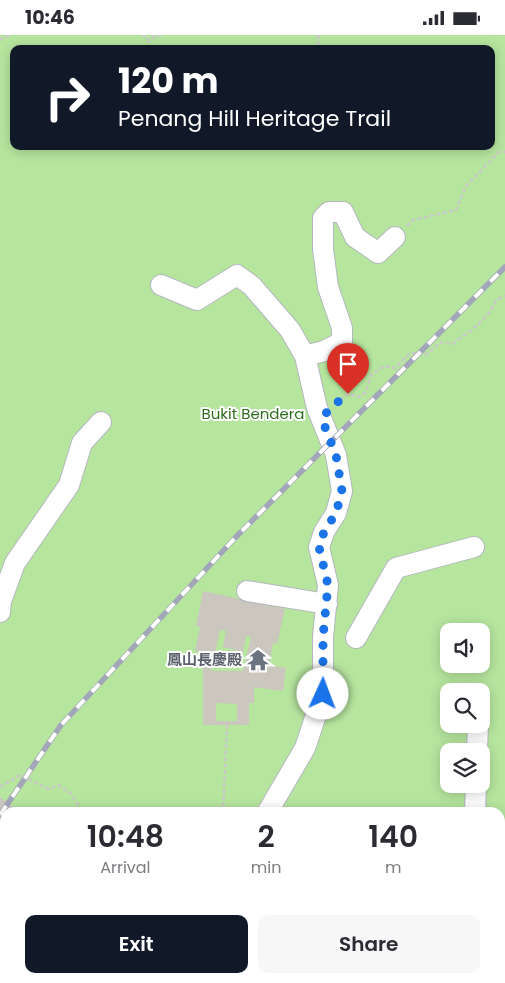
<!DOCTYPE html>
<html lang="en">
<head>
<meta charset="utf-8">
<style>
	body { margin:0; font-family:Poppins,"Noto Sans SC",sans-serif; background:#f7f7f7; color:#2b2b33; height:100vh; display:flex; flex-direction:column; font-size:19px; white-space:nowrap }
	* { box-sizing:border-box; margin:0 }
	p { font-size:16px; color:#7c7c81 }
	.icon { flex:none; width:28px; height:28px; fill:none; stroke:currentColor; stroke-width:2; stroke-linecap:round; stroke-linejoin:round }
	.map { position:relative; flex:1; overflow:hidden }
	.drawer { position:absolute; left:0px; top:772px; width:505px; height:176px; display:flex; flex-direction:column; background:#fff; border-radius:15px 15px 0 0; box-shadow:0 2px 12px #0003 }
	.drawer>* { flex:none }
	.banner { position:absolute; left:10px; top:10px; width:485px; height:105px; border-radius:10px; box-shadow:0 2px 12px #0003; background:#111827; color:#fff; overflow:hidden }
	.buttons { position:absolute; left:440px; top:588px; display:grid; gap:10px }
	.buttons a { display:grid; place-items:center; width:50px; height:50px; border-radius:10px; background:#fff; box-shadow:0 2px 12px #0003; font-size:25px }
	.pin { position:absolute; display:grid; place-items:center; width:42px; height:42px; color:#fff; margin:-51px -21px; border-radius:50% 50% 50% 0; rotate:-45deg; box-shadow:0 0 5px #0007 }
	.pin .icon { rotate:45deg }
	.me { position:absolute; width:55px; margin:-28px; rotate:2deg; stroke-linejoin:round; filter:drop-shadow(0 0 4px #0008) }
	.turn { display:flex; align-items:center; gap:18px; height:105px; padding:0 25px; font-size:22px }
	.turn .icon { width:65px; height:65px; stroke-width:2.5 }
	.turn b { display:block; font-size:35px; line-height:42px }
	.eta { display:flex; justify-content:space-evenly; align-items:center; height:85px; text-align:center }
	.eta b { font-size:30px; font-weight:600; line-height:35px }
	.primary-button { display:flex; gap:10px; margin-top:auto; padding:10px 25px }
	.primary-button a { flex:1; height:58px; border-radius:10px; background:#111827; color:#fff; font-size:20px; font-weight:600; line-height:58px; text-align:center }
	.primary-button a+a { background:#f7f7f7; color:#2b2b33 }
	.status { display:flex; justify-content:space-between; align-items:center; height:35px; padding:0 25px; background:#fff; direction:ltr }
	.status svg { height:14px; fill:currentColor }
	.map>svg:first-child { display:block }
	.green { fill:#b6e59e; fill-rule:evenodd }
	.building { fill:#cbc7bf; fill-rule:evenodd }
	.lines { fill:none; stroke-linecap:round; stroke-linejoin:round }
	.minor-casing { stroke:#b4b7c1; stroke-width:22 }
	.path { stroke:#c9c9c9; stroke-width:2.5; stroke-dasharray:4 2.5; stroke-linecap:butt }
	.minor { stroke:#fff; stroke-width:20 }
	.rail-casing { stroke:#a3a6b8; stroke-width:5.5 }
	.rail { stroke:#fff; stroke-width:4; stroke-dasharray:11; stroke-linecap:butt }
	.route { stroke:#1a73e8; stroke-width:9; stroke-dasharray:0 16.2 }
	.labels { text-anchor:middle; stroke-width:4; stroke-linejoin:round; paint-order:stroke }
	.park-label { font-size:15px; fill:#2c6e1b; stroke:#fff }
	.worship-label { font-size:15px; font-weight:bold; fill:#5b616d; stroke:#fff; text-anchor:end }
</style>
</head>
<body>
<div class="status"><b>10:46</b><svg viewBox="0 0 49 12"><path d="M0 12V9h3v3zM5 12V6h3v6zM10 12V3h3v9zM15 12V0h3v12zM26 1h20v11H26zM47 4h2v5h-2z"/></svg></div>
<div class="map">
<svg width="505" height="948" viewBox="0 0 505 948">
	<rect width="100%" height="100%" fill="#efe9e1"/>
	<!-- green -->
	<path class="green" d="M0,0h505v948h-280l2,-4h273v-166h-495v154l-5,4zM14,14h477v97h-477zM449,596h32v33h-32zM449,656h32v33h-32zM449,716h32v33h-32z"/>
	<!-- building -->
	<path class="building" d="M203,556l82,18 -8,35 -4,-1 -4,22 17,3 -3,23 -29,-4v16h-5v22h-46v-58l3,-13 -11,-3 5,-24 -4,-1zM220,595l6,1 -3,16 20,5 3,-16 5,1 -8,34h-32zM216,668l21,1v17h-21z
		M0,762l21,16h-16v57l-5,-4 2,-8 -2,-1z
		M0,833l5,4v12l-5,8z
		M5,928v16h9l4,4h-18v-17z"/>
	<g class="lines">
		<!-- minor casing -->
		<g class="minor-casing">
			<path id="minor" d="M161,250l36,15 40,-25 15,11 38,44 15,26 12,52 19,47 6,36 -6,22 -12,19 -5,15 9,38 -5,52v57l-18,54 -38,65
				M305,321l19,-5 18,-9v-14l-14,-41 -5,-38v-31l6,-6h14l12,25 23,16 17,-16
				M247,556l80,13
				M0,577l1,-11 14,-38 54,-78 13,-42 19,-21
				M356,603l40,-70 78,-21
				M477,716l1,-27
				M475,778l1,-29
				M0,921l5,-4
				M500,933l5,-2
				M39,944l3,4
				M89,948l2,-4
				M220,948l1,-2
				M472,948l8,-4"/>
		</g>
		<!-- path -->
		<path class="path" d="M142,0l7,4
			M319,0l-2,5 3,9
			M0,5l10,-5
			M148,14l1,-10 12,-4
			M355,14l4,-4
			M407,191l6,-6 43,-10 10,-24 33,-34h6
			M335,369l13,-10 11,3 7,-5 5,-17 13,-9 11,2 15,-15 17,1 14,-12 11,2c17,-12 36,-24 44,-44l9,-4
			M0,752l20,-12 28,14 11,-4 12,9 9,14 5,5
			M223,778l4,-88"/>
		<!-- minor -->
		<use href="#minor" class="minor"/>
		<!-- rail casing -->
		<g class="rail-casing">
			<path id="rail" d="M0,780l61,-90 174,-187 270,-271"/>
		</g>
		<!-- rail -->
		<use href="#rail" class="rail"/>
	</g>
	<g class="lines">
		<!-- route -->
		<path class="route" d="M323,659v-57l5,-52 -9,-38 5,-15 12,-19 6,-22 -6,-36 -13,-33 1,-6 6,-8 18,-14"/>
	</g>
	<!-- icons -->
	<defs>
		<g id="temple-bare" transform="scale(1.725)"><path d="M0-6L5-2H3V0L6.5 2.5H4V6H1.5V3h-3V6H-4V2.5H-6.5L-3 0V-2H-5Z" fill="#6b7280" stroke="#fff" stroke-width="2.5" paint-order="stroke"/></g>
	</defs>
	<g fill-rule="evenodd">
		<use href="#temple-bare" x="258" y="625"/>
	</g>
	<g class="labels">
		<!-- park labels -->
		<g class="park-label">
			<text x="253" y="384">Bukit Bendera</text>
		</g>
		<!-- worship labels -->
		<g class="worship-label">
			<text x="242" y="630">鳳山長慶殿</text>
		</g>
	</g>
</svg>
<div class="buttons">
<a><svg class="icon" aria-label="sound" viewBox="0 0 24 24"><path d="M4 9h4l5-4v14l-5-4H4zM17 9q2 3 0 6"/></svg></a>
<a><svg class="icon" aria-label="search" viewBox="0 0 24 24"><circle cx="10" cy="10" r="6"/><path d="M15 15l6 6"/></svg></a>
<a><svg class="icon" aria-label="layers" viewBox="0 0 24 24"><path d="M12 4l9 5-9 5-9-5zM3 14l9 5 9-5"/></svg></a>
</div>
<div class="pin" style="left:348px;top:359px;background:#d93025"><svg class="icon" aria-label="arrive" viewBox="0 0 24 24"><path d="M6 21V4h12l-3 4 3 4H6"/></svg></div>
<svg class="me" style="left:323px;top:659px" viewBox="-20 -20 40 40"><circle r="19" fill="#fff"/><path d="M0-13L10 11 0 6-10 11z" fill="#1a73e8"/></svg>
<div class="banner">
<div class="turn"><svg class="icon" aria-label="right" viewBox="0 0 24 24"><path d="M7 20v-9h11M14 6l5 5-5 5"/></svg><div><b>120 m</b>Penang Hill Heritage Trail</div></div>
</div>
<section class="drawer">
<div class="eta">
<div><b>10:48</b><p>Arrival</p></div>
<div><b>2</b><p>min</p></div>
<div><b>140</b><p>m</p></div>
</div>
<div class="primary-button"><a>Exit</a><a>Share</a></div>
</section>
</div>
</body>
</html>
